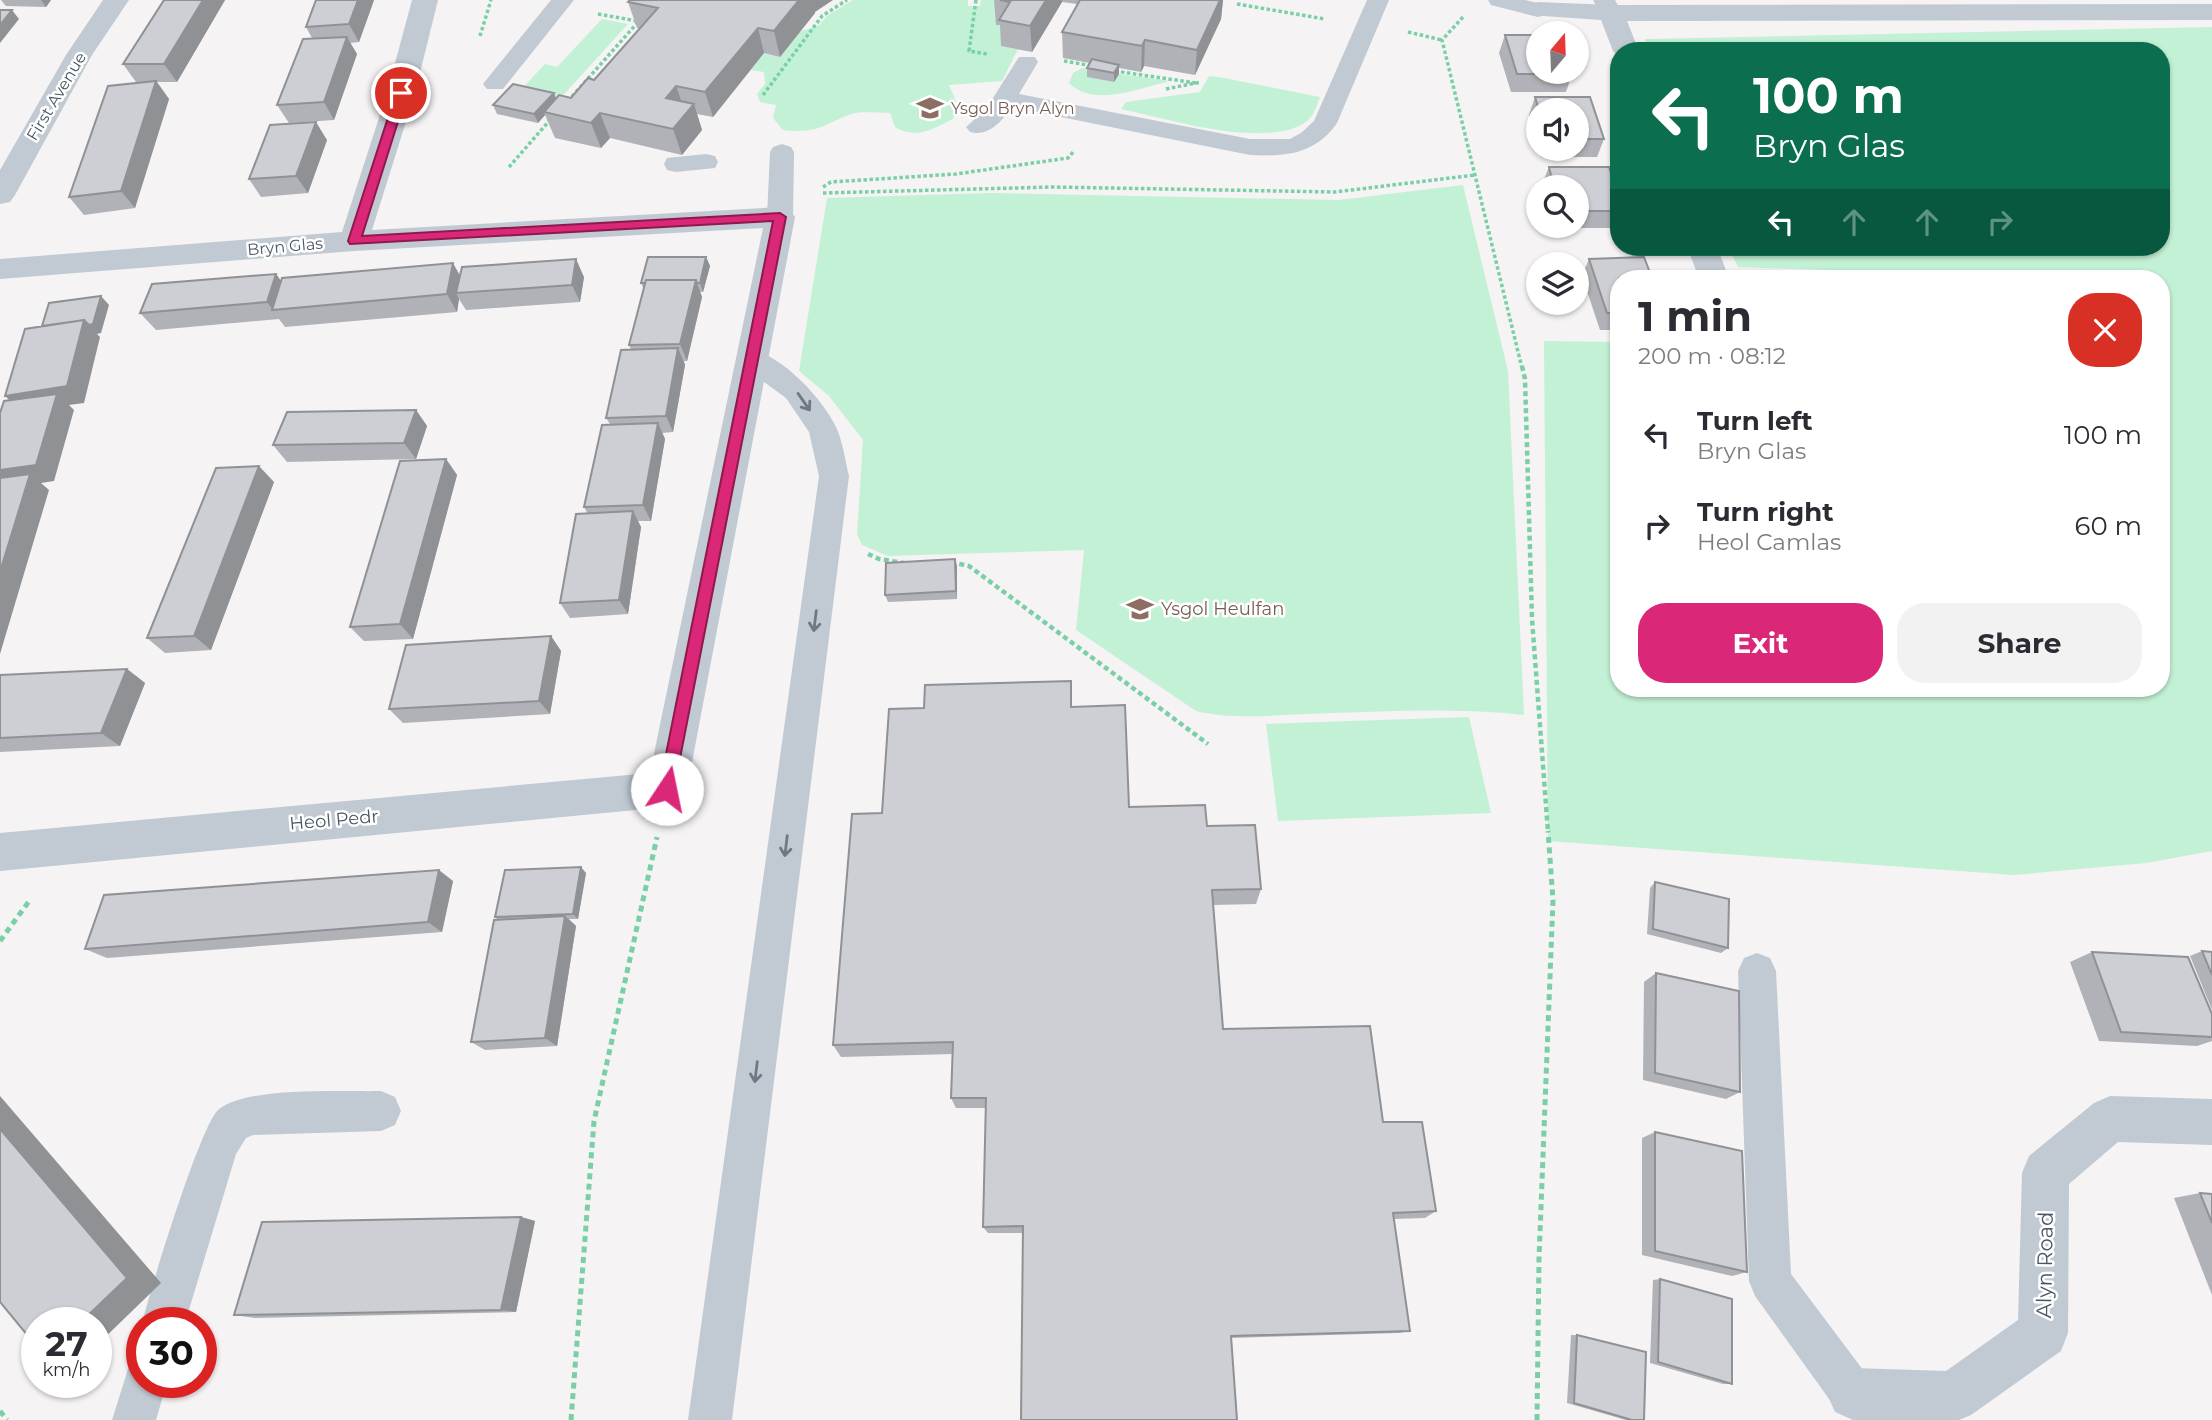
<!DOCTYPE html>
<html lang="en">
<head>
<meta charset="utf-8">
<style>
	body { margin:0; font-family:Montserrat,sans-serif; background:#f2f2f3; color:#2b2b33; height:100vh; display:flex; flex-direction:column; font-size:26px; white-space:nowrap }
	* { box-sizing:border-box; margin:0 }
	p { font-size:23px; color:#7c7c81 }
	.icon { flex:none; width:38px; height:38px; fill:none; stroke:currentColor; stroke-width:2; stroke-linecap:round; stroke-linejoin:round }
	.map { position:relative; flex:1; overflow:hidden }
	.panel { position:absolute; left:1610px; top:270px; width:560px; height:427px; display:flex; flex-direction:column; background:#fff; border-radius:28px; box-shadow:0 2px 5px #0004 }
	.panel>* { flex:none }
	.hud { position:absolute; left:1610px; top:42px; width:560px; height:214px; border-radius:28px; box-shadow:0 2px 5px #0004; background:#0b6e4f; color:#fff; overflow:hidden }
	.needle { width:46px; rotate:19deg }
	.controls { position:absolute; left:1526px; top:21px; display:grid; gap:14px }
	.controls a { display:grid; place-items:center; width:63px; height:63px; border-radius:50%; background:#fff; box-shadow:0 2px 5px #0004; font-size:35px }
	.speed { position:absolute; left:21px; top:1307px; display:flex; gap:14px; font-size:35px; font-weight:700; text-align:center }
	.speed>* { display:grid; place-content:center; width:91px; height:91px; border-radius:50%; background:#fff; box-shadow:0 2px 5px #0004; line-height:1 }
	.speed small { font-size:18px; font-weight:400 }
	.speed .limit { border:10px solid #d22; background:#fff; color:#111 }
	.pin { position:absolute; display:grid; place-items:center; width:60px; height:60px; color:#fff; margin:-30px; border:4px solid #fff; border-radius:50%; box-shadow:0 2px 7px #0007 }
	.me { position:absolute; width:77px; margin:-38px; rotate:11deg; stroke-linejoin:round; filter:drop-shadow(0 0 5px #0008) }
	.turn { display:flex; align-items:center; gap:24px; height:147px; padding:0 28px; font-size:32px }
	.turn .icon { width:91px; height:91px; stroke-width:2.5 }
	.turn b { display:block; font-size:49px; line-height:60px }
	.lanes { display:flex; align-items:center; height:66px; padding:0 28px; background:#0003; justify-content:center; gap:35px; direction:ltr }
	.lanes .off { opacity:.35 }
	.round { display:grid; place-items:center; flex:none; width:74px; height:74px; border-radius:28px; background:#f2f2f3 }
	.head { display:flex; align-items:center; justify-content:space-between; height:119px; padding:0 28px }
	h1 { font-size:42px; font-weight:700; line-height:52px }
	.button { display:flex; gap:14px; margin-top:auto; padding:14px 28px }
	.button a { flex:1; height:80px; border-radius:28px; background:#db2777; color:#fff; font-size:28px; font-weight:700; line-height:80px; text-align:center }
	.button a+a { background:#f2f2f3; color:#2b2b33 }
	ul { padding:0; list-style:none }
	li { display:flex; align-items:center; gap:21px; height:91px; padding:0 28px }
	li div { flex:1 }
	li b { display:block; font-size:26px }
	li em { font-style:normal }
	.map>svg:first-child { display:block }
	.green { fill:#c3f1d5 }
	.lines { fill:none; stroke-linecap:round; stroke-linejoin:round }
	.path-far2 { stroke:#7ad0a6; stroke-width:3.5; stroke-dasharray:3.5 2.5; stroke-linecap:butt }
	.path-far1 { stroke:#7ad0a6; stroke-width:4.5; stroke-dasharray:5 3.5; stroke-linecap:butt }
	.path { stroke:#7ad0a6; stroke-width:5; stroke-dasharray:6 4.5; stroke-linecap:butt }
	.service { fill:#c1cad2; fill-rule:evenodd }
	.minor { fill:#c1cad2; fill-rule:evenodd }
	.wall { fill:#b0b2b7 }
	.shaded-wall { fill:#909195 }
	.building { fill:#cdcfd5; stroke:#909195; stroke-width:2 }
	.oneway { stroke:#6e7983 }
	.route { fill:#db2777; stroke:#8e194d; stroke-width:2 }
	.labels { text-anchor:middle; stroke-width:5; stroke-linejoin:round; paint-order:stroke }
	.far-street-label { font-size:16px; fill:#4a5661; stroke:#fff }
	.far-education-label { font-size:16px; fill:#785e54; stroke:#fff; text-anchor:start }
	.education-label { font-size:18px; fill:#785e54; stroke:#fff; text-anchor:start }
	.street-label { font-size:18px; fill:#4a5661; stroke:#fff }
	.near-street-label { font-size:21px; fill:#4a5661; stroke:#fff }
</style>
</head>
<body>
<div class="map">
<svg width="2212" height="1420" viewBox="0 0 2212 1420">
	<rect width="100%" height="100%" fill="#f5f3f3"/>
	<!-- green -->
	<path class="green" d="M853,0h115v6h12l1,-6h31l-16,24 16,4 -10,18 16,3 -16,32 -53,4 8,19 -3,14c-20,11 -38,22 -59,9l-5,-14c-12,0 -27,-2 -39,1 -29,11 -33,20 -68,16l-10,-12 3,-13 -16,-3 -3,-8 8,-10 -1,-12 -13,-2 13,-17 16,4 21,-26 17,-5 9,-10z
		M602,19l26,5 -71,78 -39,-9 27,-29 12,3z
		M2212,27v824l-66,12 -132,12 -466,-34 -4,-500 75,1v346h542v-410h-329l-3,-8 -91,-3 -10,-20h433v-196h-512l-4,-12z
		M1082,68l10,1 -4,8 26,5 5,-8 51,7c-31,7 -76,27 -101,2l4,-10z
		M1209,76l15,2 96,19c-4,11 -7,21 -17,27 -43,24 -135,-5 -182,-15l5,-7 74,-10z
		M1463,185l45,186 16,344c-72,-8 -143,-3 -215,-1 -37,1 -76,6 -113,-3l-120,-81 8,-80 -196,6 -26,-11 -5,-11 6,-94 -34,-44 -30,-25 28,-173 164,-5 348,7z
		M1469,717l22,96 -213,8 -12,-97z"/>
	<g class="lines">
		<!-- path-far2 -->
		<path class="path-far2" d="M976,0l-7,51 18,3
			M1237,4l88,15
			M598,14l39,7
			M1463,17l-21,23 80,328
			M1408,32l34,8
			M480,36l11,-36
			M1064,61l29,5
			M1115,71l81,12
			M1166,89l35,-7
			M763,95l59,-79 25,-16
			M568,101l71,-80
			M509,167l41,-47
			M823,187l8,-5 125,-8 112,-16 6,-7
			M823,193l230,-6 282,5 140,-17"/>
		<!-- path-far1 -->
		<path class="path-far1" d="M1522,366l3,13 7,240 16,213
			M868,554l11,5 25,4
			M951,562l18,4 239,178"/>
		<!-- path -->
		<path class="path" d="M0,941l30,-41
			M0,1411l7,9
			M571,1420l23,-299 63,-284
			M1537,1420l2,-162 14,-358 -5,-69"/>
		<!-- service -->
		<path class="service" d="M551,0h23l-71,89h-16l-4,-5 4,-5z
			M1367,0h22l-52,123c-21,31 -52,34 -87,32l-239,-48c-9,15 -23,30 -41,25l-4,-5 20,-18 33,-52h16l3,5 -19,32 231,45h40l11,-6 13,-12z
			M1488,0h37l21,5 3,5 -3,5 -8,2 -47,-12z
			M1593,0h22l7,13 -3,5h-16z
			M782,144l9,3 3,5 -1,65 -4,6 -9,2 -9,-2 -4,-6 3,-65 3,-5z
			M706,154l9,2 3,6 -3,6 -39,4 -9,-2 -3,-6 3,-6z
			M752,349c33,10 69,48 84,78 7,15 9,33 13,49l-117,944h-44l131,-944 -10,-44 -23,-34 -44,-32 -4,-7 4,-7z
			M1757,953l13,5 6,13 15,303 78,104 6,16 -6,16 -16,6 -16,-6 -82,-114 -6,-15 -11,-310 6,-13z
			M381,1091l14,6 6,14 -6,14 -14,6 -128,4 -7,3 -10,16 -51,169 -43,1c7,-31 59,-201 77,-215 31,-23 122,-17 162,-18z
			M142,1361v21h25l-11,38h-44l17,-54z"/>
		<!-- minor -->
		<path class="minor" d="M103,0h26l-37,55 -77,140 -5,7 -10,2v-34l66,-115z
			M412,0h26l-23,93 -43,137 408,-23 10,3 5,7 -108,572 -6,13 -14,5 -667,64v-38l650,-60 113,-545 -409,23 -354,28v-20l342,-27 45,-139z
			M1538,2l73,3 601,-1v16l-585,1 12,30h-20v6l-6,-6 -12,-31 -72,-5 -4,-5 4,-5z
			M1687,247h30l12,31h-30z
			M2110,1096l102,3v46l-94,-3 -49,42 -1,149 -7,18 -90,64 -12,5h-106l-18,-8 -8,-18 8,-18 18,-8 93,3 72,-51 4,-147 7,-17 65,-53z"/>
	</g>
	<!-- wall -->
	<path class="wall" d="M1,0h50l-5,7 -40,-1z
		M164,0h61l-48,82h-20l12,17 -34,109 -51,7 -15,-18 74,-115h-7l-13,-18z
		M316,0h58l-15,42 -9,1 7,11 -23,66 -45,3 -12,-18 35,-67 -6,-11z
		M994,0h229l-2,19 -26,56 -51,-9 -3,6 -22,-4v6l-5,8 -27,-5v-9l3,-5 -27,-5 -1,-26 15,-28 -15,-2 -30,50 -31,-6 -1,-21h-4z
		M628,2l187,10v1l-35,44 -16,-4 -51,64 -16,-3 5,16 -20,25 -72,-17 -9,10 -46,-10 -10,-23 -7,8 -41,-9 -4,-9 61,-12 2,6 15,-1 23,-18 46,-51 -3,-1z
		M1505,35l67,39 -6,18h-55l-12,-39z
		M1535,97h55l14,42 -7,18h-56l-2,-8h38v-39h-39v37l-9,-32z
		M327,140l-19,53 -47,4 -12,-18z
		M1549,167l70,31v22l-4,8h-61l-1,-2h24v-39h-34l-1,-3z
		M706,257l4,9 -7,26h-3l2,5 -15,64h-3l1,4 -12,67 -11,1 3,6 -14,82h-13l3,6 -13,87 -58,4 -10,-15 28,-89 -4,-7 26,-83 -4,-6 25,-69 -2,-4 15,-55 -3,-7z
		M1589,259l30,19v52h-19l-18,-54z
		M276,274l5,7 179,-6 124,2 -4,25 -114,8 -7,-11 -2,13 -172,15 -6,-8 -123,11 -16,-17z
		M416,410l11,16 -11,33 -129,3 -14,-17z
		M446,459l11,16 -44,164 -49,2 -14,-14z
		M274,482l-63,168 -46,3 -18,-15z
		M957,566v33l-69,3 -3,-7z
		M551,636l10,15 -11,63 -147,9 -14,-14z
		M127,669l18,14 -25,63 -120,6v-77z
		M1072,707l57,100 78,19 54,63 -5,15 -43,1 10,124 160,93 53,89 -11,7 -31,1 16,112 -11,2 -168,5 -208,-105h-35l-5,-6 3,-119h-30l-5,-10 2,-44 -112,3 -8,-12 49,-232z
		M586,873l-8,46h-9l7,7 -19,120 -72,4 -14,-8 27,-122 -3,-3z
		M453,881l-11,51 -335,26 -22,-9z
		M1655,882l73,66 -7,5 -74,-19 3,-46z
		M2202,951l10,1v58l-22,-54z
		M2092,952l120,62v27l-15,5 -98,-5 -29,-79z
		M1656,973l84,119 -14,7 -83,-19 1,-98z
		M1655,1132l92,140 -15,4 -90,-21v-117z
		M2200,1193l12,1v101l-38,-97z
		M521,1217l14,4 -19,91 -261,6 -21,-3z
		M1660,1279l72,105h-9l-73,-21 3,-83z
		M1571,1335h6l67,85h-18l-59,-17z"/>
	<!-- shaded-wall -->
	<path class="shaded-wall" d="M41,0h10l-5,7z
		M203,0h22l-48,82 -13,-18z
		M358,0h16l-15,42 -10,-18z
		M799,0h34l-18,12v1l-35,44 -6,-26z
		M1046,0h16v2l-30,50 -2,-26z
		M1220,0h3l-2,19 -26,56 2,-25z
		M12,10l7,9 -19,24v-18z
		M758,28l6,25 -51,64 -8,-25z
		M347,37l10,17 -23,66 -10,-18z
		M1145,40l-1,26 -3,6 1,-26z
		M1119,65v9l-5,8v-9z
		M156,81l13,18 -34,109 -14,-17z
		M676,86l9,25 -19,-13z
		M554,93l3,9 -13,10 1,3 -7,8 -4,-9z
		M694,104l8,26 -20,25 -9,-26z
		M600,113l10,25 -9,10 -10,-25z
		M316,122l11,18 -19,53 -12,-17z
		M706,257l4,9 -7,26 -3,-9z
		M576,259l8,18 -4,25 -8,-17z
		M453,263l10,18 -7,12 3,6 -2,13 -10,-18z
		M276,274l12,17 -15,19 -6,-8z
		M696,280l6,17 -15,64 -7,-17z
		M101,296l8,9 -8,28 -4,1 3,3 -16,66 -15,2 5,5 -20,71 -13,2 8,7 -49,164v-184l23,-57 -18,-17 79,-76z
		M678,348l7,17 -12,67 -7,-16z
		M416,410l11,16 -11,33 -12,-16z
		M658,423l7,16 -14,82 -8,-16z
		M446,459l11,16 -44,164 -13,-15z
		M259,466l15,16 -63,168 -17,-14z
		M633,511l8,16 -13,87 -9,-14z
		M955,559l2,7v33l-1,-8z
		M551,636l10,15 -11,63 -11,-13z
		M127,669l18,14 -25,63 -19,-13z
		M581,867l5,6 -8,46 -5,-5z
		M439,870l14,11 -11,51 -14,-10z
		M565,916l11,10 -19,120 -12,-8z
		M0,1096l161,187 -65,63v-23h-16l-80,-194z
		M521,1217l14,4 -19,91 -15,-2z"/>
	<!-- building -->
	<path class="building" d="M164,0h39l-39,64h-41z
		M316,0h42l-9,24 -43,3z
		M630,0h169l-25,31 -16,-3 -53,64 -29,-6 -10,12 28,6 -21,25 -73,-16 -9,10 -47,-11 15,-17 12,3 17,-20 6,2 64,-72 -30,-6z
		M1000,0h46l-16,26 -31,-6 11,-18z
		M1080,0h140l-23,50 -52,-10 -3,6 -80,-14z
		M0,10h12l-12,15z
		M1505,35h33v37h33l1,2h-55z
		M347,37l-23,65 -47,3 26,-66z
		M1092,59l27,6 -5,8 -27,-5z
		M156,81l-35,110 -52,6 39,-111z
		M513,84l41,9 -20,21 -41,-9z
		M1535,97h55l14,42h-27v-29h-38z
		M316,122l-20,54 -47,3 21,-54z
		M1549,167h60l10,31v13h-42v-24h-23z
		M648,257h58l-6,26h-3l-1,-3h-50l-1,3h-4z
		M1644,257l8,21h-33v35h-12l-18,-54z
		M576,259l-4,26 -116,8 6,-26z
		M453,263l-6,31 -175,16 10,-32z
		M276,274l-9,28 -127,11 12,-29z
		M646,280h50l-16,64 -51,1z
		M101,296l-8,28 -4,1 -5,-5 -42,6 7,-23z
		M84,320l-17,66 -62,10 20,-67z
		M678,348l-12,68 -60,2 15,-68z
		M57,394l-21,71 -36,5v-57l4,-12z
		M416,410l-12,33 -131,2 14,-33z
		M658,423l-15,82 -59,2 18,-82z
		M446,459l-46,165 -50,3 50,-166z
		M259,466l-65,170 -47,2 69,-170z
		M30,474l-30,98v-94z
		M633,511l-14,89 -59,3 16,-89z
		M955,559l1,32 -71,4 1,-32z
		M551,636l-12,65 -150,8 17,-64z
		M127,669l-26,64 -101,5v-63z
		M1071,681v26l54,-2 4,102 76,-2 2,21 48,-1 6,64 -49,1 11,139 147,-3 13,96h39l14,89 -43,2 17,118 -179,5 6,84h-216l2,-194 -40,1 3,-129h-35l2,-56 -120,3 19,-231 30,-1 7,-104 35,-1 1,-23z
		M581,867l-8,47 -78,3 10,-47z
		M439,870l-11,52 -343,27 19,-54z
		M1655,882l74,17 -1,49 -75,-19z
		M565,916l-20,122 -74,4 23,-122z
		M2202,951l10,1v23z
		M2092,952l96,5 24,57v23l-91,-5z
		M1656,973l83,18 1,101 -85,-19z
		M0,1129l127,149 -47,45h-43v24l-37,-45z
		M1655,1132l87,19 5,121 -92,-21z
		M2200,1193l12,1v29z
		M521,1217l-20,93 -267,5 28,-93z
		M1660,1279l72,20v85l-74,-22z
		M1577,1335l69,17 -2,68h-12l-58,-17z"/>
	<!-- one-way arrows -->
	<defs><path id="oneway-shaft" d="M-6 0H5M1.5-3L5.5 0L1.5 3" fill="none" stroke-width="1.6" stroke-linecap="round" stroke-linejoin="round" transform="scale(1.75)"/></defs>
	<g class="oneway">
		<use href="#oneway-shaft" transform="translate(804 402) rotate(55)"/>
		<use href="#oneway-shaft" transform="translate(815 621) rotate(97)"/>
		<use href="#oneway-shaft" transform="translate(786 846) rotate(97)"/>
		<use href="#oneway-shaft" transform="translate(756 1072) rotate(97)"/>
	</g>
	<!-- route -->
	<path class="route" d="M401,90l6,3 -45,143 418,-23 6,4 -113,577 -6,2 -5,-2 -3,-5 114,-568 -423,23 -2,-3 48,-148z"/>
	<!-- icons -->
	<defs>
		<g id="school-bare" transform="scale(2.1)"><path d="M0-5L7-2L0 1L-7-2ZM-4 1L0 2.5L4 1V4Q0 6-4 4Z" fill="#8d6e63" stroke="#fff" stroke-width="2.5" paint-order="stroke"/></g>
	</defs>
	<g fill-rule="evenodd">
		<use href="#school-bare" x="930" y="108"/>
		<use href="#school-bare" x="1140" y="609"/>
	</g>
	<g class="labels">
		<!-- far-street labels -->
		<g class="far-street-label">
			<text transform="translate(56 96) rotate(-59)" y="6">First Avenue</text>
			<text transform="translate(285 246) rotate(-5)" y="6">Bryn Glas</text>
		</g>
		<!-- far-education labels -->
		<g class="far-education-label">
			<text x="951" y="114">Ysgol Bryn Alyn</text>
		</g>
		<!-- education labels -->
		<g class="education-label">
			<text x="1161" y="615">Ysgol Heulfan</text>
		</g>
		<!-- street labels -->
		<g class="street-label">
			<text transform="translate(334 820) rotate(-5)" y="6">Heol Pedr</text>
		</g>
		<!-- near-street labels -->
		<g class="near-street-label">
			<text transform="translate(2045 1265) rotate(-89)" y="7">Alyn Road</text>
		</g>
	</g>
</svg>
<div class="controls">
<a><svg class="needle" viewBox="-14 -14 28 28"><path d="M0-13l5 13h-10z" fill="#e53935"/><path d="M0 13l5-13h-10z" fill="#7c7c81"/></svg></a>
<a><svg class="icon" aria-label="sound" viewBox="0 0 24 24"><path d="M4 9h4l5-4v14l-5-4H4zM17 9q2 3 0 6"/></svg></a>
<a><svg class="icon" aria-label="search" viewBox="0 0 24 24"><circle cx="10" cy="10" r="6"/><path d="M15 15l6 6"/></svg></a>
<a><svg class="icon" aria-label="layers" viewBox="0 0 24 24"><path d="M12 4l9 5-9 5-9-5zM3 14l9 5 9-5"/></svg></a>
</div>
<div class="speed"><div>27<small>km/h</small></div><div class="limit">30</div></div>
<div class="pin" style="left:401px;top:93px;background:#d93025"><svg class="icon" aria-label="arrive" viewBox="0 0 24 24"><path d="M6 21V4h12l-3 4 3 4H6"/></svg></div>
<svg class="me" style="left:667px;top:789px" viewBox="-20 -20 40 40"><circle r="19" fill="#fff"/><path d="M0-13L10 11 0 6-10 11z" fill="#db2777"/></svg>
<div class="hud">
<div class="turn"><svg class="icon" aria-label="left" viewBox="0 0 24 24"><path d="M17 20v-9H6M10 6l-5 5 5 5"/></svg><div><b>100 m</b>Bryn Glas</div></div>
<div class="lanes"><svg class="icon" aria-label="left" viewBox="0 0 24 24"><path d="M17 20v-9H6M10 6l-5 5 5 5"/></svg><svg class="icon off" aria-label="ahead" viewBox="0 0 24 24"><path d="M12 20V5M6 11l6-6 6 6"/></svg><svg class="icon off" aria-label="ahead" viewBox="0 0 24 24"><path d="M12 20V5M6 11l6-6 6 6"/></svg><svg class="icon off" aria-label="right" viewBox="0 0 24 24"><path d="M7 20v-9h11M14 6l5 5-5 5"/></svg></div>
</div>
<section class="panel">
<div class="head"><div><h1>1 min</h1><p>200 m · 08:12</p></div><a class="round" style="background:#d93025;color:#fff"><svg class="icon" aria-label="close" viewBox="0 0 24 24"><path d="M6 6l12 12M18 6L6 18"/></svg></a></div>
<ul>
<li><svg class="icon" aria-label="left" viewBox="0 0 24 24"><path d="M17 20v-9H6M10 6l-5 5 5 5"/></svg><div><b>Turn left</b><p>Bryn Glas</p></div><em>100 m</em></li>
<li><svg class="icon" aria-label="right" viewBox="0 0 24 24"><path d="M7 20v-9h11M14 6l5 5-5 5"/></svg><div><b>Turn right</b><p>Heol Camlas</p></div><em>60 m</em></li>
</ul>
<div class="button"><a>Exit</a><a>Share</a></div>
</section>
</div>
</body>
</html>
